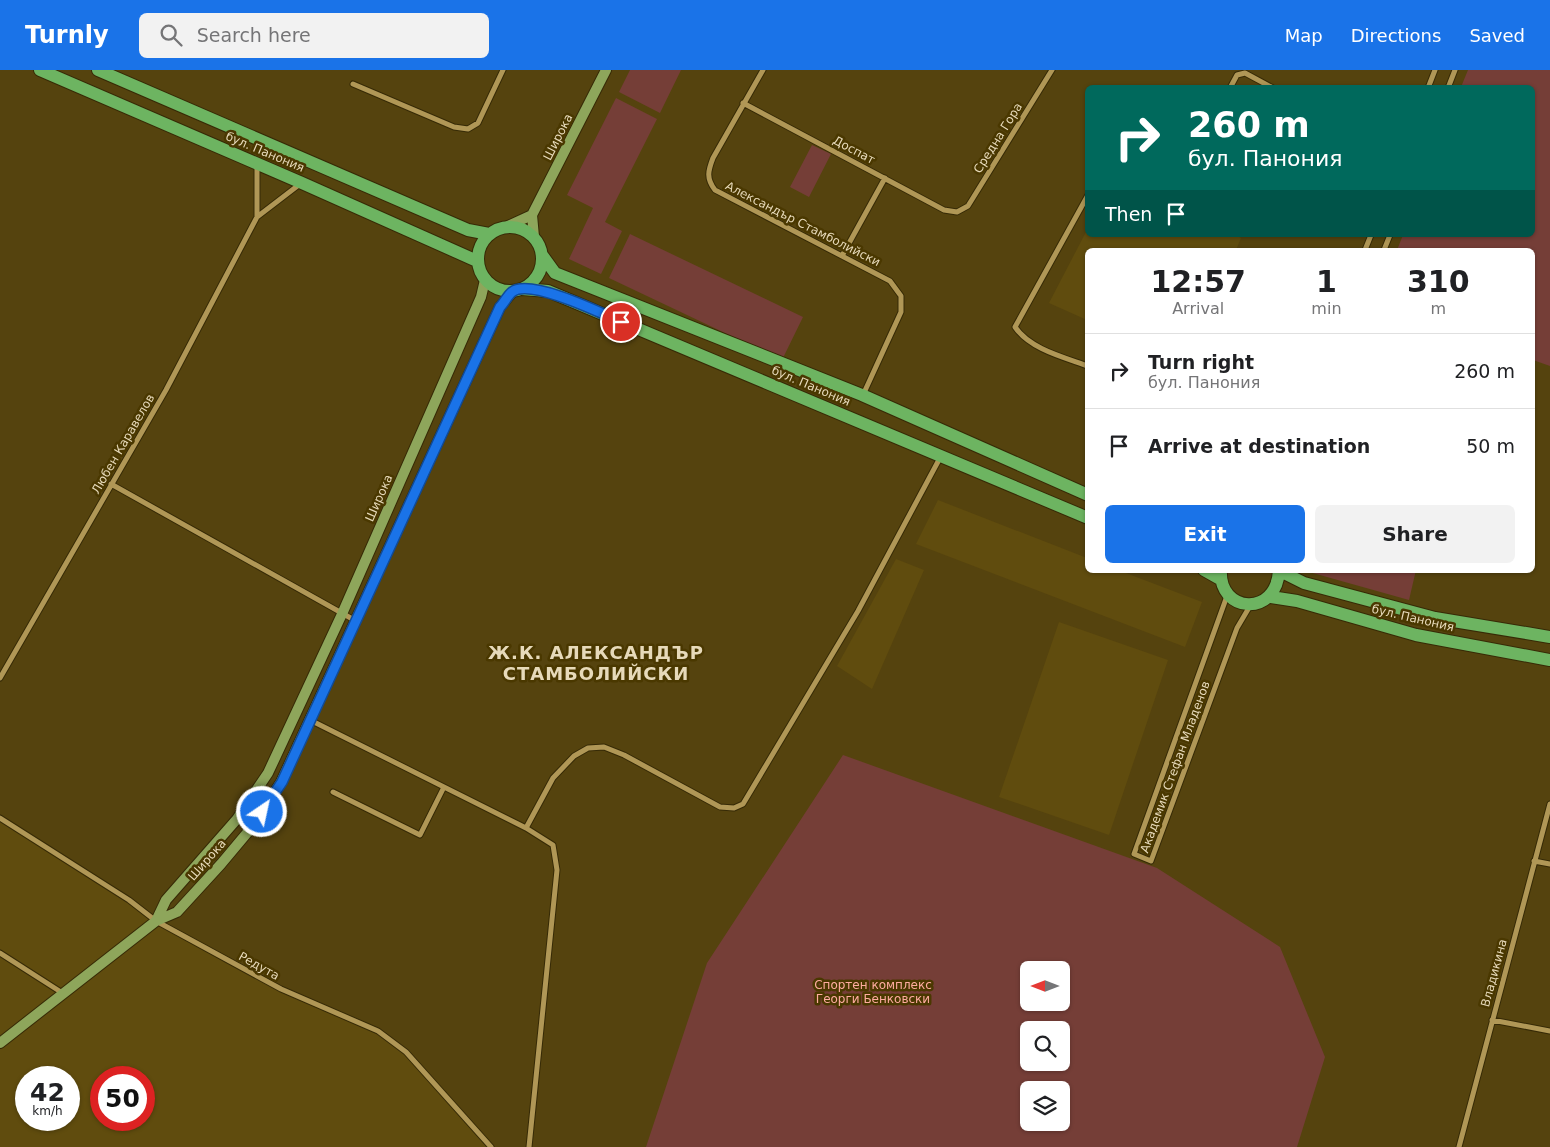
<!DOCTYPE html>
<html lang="en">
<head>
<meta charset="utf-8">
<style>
	body { margin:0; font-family:"DejaVu Sans",sans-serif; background:#f2f2f2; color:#202124; height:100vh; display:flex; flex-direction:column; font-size:19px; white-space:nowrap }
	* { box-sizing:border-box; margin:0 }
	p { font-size:16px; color:#757577 }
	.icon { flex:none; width:28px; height:28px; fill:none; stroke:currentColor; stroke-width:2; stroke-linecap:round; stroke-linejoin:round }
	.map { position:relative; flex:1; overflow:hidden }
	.side { position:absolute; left:1085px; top:178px; width:450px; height:325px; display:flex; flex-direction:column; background:#fff; border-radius:8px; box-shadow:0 1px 4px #0004 }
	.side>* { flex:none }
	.top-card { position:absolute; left:1085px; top:15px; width:450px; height:152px; border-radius:8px; box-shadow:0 1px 4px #0004; background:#00695c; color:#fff; overflow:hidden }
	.needle { width:32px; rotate:270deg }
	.buttons { position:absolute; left:1020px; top:891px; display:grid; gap:10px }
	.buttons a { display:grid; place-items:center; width:50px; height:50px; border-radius:8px; background:#fff; box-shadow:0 1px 4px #0004; font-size:25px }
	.speed { position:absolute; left:15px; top:996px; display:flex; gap:10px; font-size:25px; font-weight:700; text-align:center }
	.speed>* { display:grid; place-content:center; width:65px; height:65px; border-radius:50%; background:#fff; box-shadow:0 1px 4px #0004; line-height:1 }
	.speed small { font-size:12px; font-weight:400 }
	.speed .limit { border:8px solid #d22; background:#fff; color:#111 }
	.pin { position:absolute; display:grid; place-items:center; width:42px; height:42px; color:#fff; margin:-21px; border:2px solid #fff; border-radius:50%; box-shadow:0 1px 5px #0007 }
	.me { position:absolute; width:55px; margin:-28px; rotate:34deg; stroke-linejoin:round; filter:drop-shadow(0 0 4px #0008) }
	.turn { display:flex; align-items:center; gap:18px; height:105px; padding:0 20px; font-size:22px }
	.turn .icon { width:65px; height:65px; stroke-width:2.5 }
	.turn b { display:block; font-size:35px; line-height:42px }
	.then { display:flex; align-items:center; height:48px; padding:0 20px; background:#0003; gap:10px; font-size:19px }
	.eta { display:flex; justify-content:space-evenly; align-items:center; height:85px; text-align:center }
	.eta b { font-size:30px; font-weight:600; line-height:35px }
	.action { display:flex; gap:10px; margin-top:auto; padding:10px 20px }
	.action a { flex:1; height:58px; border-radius:8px; background:#1a73e8; color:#fff; font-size:20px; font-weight:600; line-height:58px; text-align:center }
	.action a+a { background:#f2f2f2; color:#202124 }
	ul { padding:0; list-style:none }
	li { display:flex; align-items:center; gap:15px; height:75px; padding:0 20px; border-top:1px solid #e0e0e0 }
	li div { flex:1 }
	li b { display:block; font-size:19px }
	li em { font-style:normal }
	header { display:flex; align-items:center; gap:30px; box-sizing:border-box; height:70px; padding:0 25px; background:#1a73e8; color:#fff }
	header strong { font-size:24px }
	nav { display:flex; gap:28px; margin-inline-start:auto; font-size:18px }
	.search { width:350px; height:45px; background:#f2f2f2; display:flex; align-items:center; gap:12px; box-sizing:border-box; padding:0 18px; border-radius:8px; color:#757577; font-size:19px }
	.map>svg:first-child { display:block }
	.built { fill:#604c0e; fill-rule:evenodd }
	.green { fill:#753e37; fill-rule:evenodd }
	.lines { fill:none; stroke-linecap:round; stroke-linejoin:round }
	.street-casing { stroke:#362a06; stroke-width:7 }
	.secondary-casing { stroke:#362a06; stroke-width:12 }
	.primary-casing { stroke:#362a06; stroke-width:14 }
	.street { stroke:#b09756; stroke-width:5 }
	.secondary { stroke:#8ea65b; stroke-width:10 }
	.primary { stroke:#6db461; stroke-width:12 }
	.route-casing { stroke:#114b97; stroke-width:12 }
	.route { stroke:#1a73e8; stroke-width:9 }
	.labels { text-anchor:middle; stroke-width:5; stroke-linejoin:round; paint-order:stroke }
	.street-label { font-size:12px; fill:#e7daba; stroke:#4a3800 }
	.park-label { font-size:12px; fill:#feaca0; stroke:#4a3800 }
	.district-label { font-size:18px; font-weight:bold; letter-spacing:1px; fill:#e7daba; stroke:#4a3800 }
</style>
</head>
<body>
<header>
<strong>Turnly</strong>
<div class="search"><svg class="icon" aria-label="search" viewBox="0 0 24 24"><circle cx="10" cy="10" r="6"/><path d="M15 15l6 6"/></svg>Search here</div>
<nav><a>Map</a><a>Directions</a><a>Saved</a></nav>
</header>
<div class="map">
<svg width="1550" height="1077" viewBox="0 0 1550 1077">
	<rect width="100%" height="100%" fill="#55430e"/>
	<!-- built -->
	<path class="built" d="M1087,160l1,5h148l5,3 -5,12h-148l-1,70 -38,-17z
		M938,430l149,58 1,12h30l84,32 -17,45 -269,-103z
		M896,489l28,11 -52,119 -35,-23z
		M1059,552l109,38 -59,175 -110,-38z
		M0,748l156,103 125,68 97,42 28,21 85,95h-491zM26,1008h43v42h-43zM101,1008h43v42h-43z"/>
	<!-- green -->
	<path class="green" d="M630,0h51l-21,43 -41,-21z
		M1468,0h82v296l-17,-6 -1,-110h-135l6,-15h129v-147l-71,-1z
		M616,28l41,21 -52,103 17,9 -21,43 -32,-15 24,-51 -26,-13z
		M812,75l19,9 -22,43 -19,-10z
		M630,164l173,83 -21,43 -173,-82z
		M1302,500h114l-7,30z
		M843,685l314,113 123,79 45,110 -28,90h-651l61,-184zM1029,900h32v32h-32zM1029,960h32v32h-32zM1029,1020h32v32h-32z"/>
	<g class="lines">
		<!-- street casing -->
		<g class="street-casing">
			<path id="street" d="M763,0l-50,88c-5,13 -7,20 2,32l175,91 11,15v16l-38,83
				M353,14l101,43 14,2 10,-6 25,-53
				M1230,18l7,-13 8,-2 28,15
				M1428,18l7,-18
				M1448,18l7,-18
				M743,33l201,107 13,2 11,-6 84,-136
				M257,95v52
				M1088,125l-73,132c15,22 48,30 73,39
				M1365,180l6,-15
				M1384,180l6,-15
				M842,186l43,-78
				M111,414l245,137
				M1227,526l-93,258 17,7 86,-233 13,-22
				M0,608l166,-288 91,-173 43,-33
				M310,650l216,108 27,17 4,25 -28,277
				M333,722l87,43 24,-48
				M0,748l129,82 27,21 125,68 97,42 28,21 85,95
				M526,758l27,-50 21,-22 14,-8 16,-1 20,8 96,52 14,1 9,-4 115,-193 83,-155
				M1534,791l16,3
				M0,883l64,41
				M1492,950l58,11
				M1459,1077l91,-343"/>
		</g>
		<!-- secondary casing -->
		<g class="secondary-casing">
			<path id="secondary" d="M508,156l24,-11
				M534,167l-2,-22 74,-145
				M156,851l10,-21 71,-81 31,-46 74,-159 139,-317 4,-17
				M0,973l156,-122 21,-9 44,-48 31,-37 29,-45 219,-475 13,-16"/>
		</g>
		<!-- primary casing -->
		<g class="primary-casing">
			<path id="primary" d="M40,0l262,113 175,78
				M98,0l370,160 21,4
				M478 189a32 32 0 1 1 64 0a32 32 0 1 1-64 0Z
				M542,185l13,18 307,122 226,100
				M522,219l26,2 540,227
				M1204,500l16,9
				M1221,500c-3,43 56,48 58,0
				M1280,501l24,12 131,35 115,19
				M1271,527l26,4 119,34 134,25"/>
		</g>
		<!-- street -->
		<use href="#street" class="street"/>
		<!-- secondary -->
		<use href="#secondary" class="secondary"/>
		<!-- primary -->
		<use href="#primary" class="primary"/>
	</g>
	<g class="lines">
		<!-- route casing -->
		<g class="route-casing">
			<path id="route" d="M262,742l20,-30 218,-475c4,-4 8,-12 12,-15 18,-14 89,21 109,30"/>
		</g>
		<!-- route -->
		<use href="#route" class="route"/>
	</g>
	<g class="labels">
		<!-- street labels -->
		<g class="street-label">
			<text transform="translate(558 67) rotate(-63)" y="4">Широка</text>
			<text transform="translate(998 68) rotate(-58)" y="4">Средна Гора</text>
			<text transform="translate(854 80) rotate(28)" y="4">Доспат</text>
			<text transform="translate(265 82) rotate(23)" y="4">бул. Панония</text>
			<text transform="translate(803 154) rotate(27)" y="4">Александър Стамболийски</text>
			<text transform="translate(811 316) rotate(23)" y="4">бул. Панония</text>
			<text transform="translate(123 374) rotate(-60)" y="4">Любен Каравелов</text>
			<text transform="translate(379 428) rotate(-66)" y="4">Широка</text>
			<text transform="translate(1413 548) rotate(13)" y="4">бул. Панония</text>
			<text transform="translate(1175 697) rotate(-70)" y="4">Академик Стефан Младенов</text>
			<text transform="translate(207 790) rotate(-49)" y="4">Широка</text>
			<text transform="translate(259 896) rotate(29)" y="4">Редута</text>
			<text transform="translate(1494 903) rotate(-75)" y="4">Владикина</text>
		</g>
		<!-- park labels -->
		<g class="park-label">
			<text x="873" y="919">Спортен комплекс<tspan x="873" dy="14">Георги Бенковски</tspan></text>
		</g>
		<!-- district labels -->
		<g class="district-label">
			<text x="596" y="589">Ж.К. АЛЕКСАНДЪР<tspan x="596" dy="21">СТАМБОЛИЙСКИ</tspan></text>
		</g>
	</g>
</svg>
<div class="buttons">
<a><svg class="needle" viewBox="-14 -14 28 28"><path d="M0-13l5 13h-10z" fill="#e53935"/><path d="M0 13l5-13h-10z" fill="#757577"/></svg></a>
<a><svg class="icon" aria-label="search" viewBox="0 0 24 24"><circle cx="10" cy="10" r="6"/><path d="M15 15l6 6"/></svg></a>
<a><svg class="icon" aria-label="layers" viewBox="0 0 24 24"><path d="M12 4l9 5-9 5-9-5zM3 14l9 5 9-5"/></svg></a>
</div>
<div class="speed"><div>42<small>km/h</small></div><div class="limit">50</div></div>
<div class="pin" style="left:621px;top:252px;background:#d93025"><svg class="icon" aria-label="arrive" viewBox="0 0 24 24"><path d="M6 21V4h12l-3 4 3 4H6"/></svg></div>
<svg class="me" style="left:262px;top:742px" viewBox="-20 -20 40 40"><circle r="17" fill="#1a73e8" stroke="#fff" stroke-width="3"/><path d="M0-11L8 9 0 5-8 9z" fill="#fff"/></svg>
<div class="top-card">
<div class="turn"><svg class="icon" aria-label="right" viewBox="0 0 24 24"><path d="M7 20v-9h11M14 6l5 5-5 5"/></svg><div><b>260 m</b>бул. Панония</div></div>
<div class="then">Then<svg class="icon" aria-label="arrive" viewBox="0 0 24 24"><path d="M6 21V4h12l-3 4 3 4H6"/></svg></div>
</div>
<section class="side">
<div class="eta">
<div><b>12:57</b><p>Arrival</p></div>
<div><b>1</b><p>min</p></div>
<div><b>310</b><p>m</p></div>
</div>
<ul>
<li><svg class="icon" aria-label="right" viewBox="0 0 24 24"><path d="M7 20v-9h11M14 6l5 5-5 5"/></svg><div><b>Turn right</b><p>бул. Панония</p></div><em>260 m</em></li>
<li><svg class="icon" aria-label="arrive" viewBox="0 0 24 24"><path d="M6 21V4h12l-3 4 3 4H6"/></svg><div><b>Arrive at destination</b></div><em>50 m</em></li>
</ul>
<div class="action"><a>Exit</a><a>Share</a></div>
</section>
</div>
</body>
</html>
